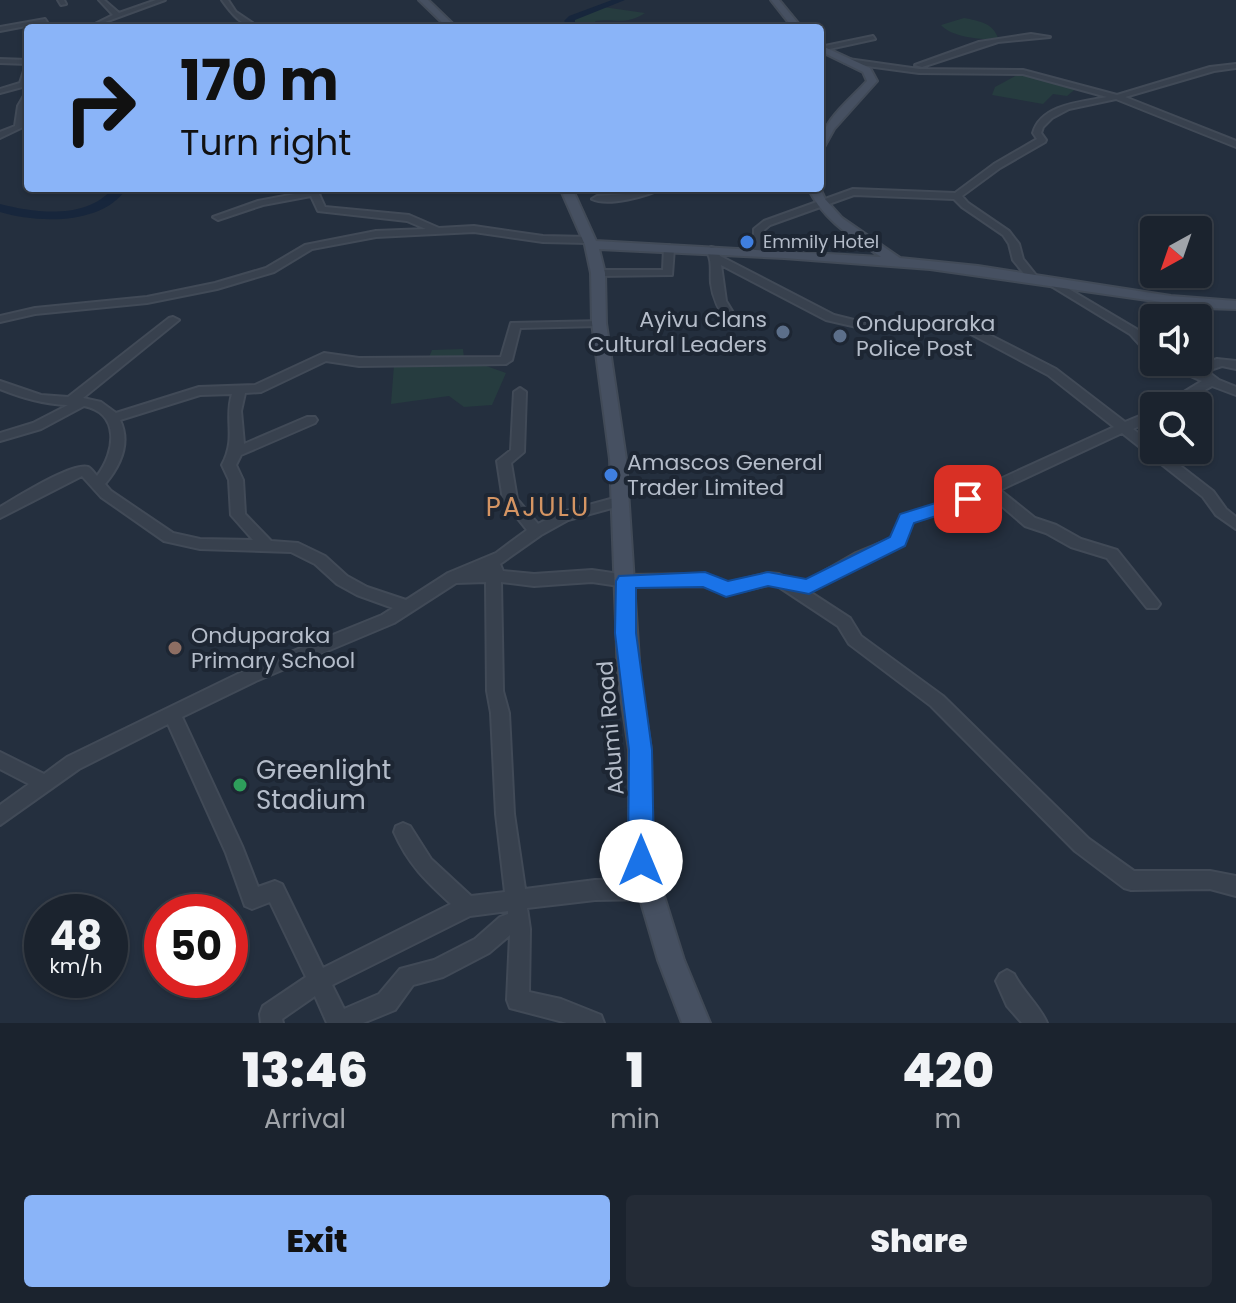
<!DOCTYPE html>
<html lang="en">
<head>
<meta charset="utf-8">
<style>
	body { margin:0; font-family:Poppins,sans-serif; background:#242b36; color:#f1f3f6; height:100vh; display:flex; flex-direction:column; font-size:30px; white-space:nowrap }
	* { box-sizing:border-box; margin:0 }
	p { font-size:26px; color:#a0a4aa }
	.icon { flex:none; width:44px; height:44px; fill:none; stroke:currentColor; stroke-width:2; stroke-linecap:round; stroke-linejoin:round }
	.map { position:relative; height:1023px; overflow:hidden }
	.details { display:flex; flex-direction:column; background:#1b232e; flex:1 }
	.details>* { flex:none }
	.banner { position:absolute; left:24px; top:24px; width:800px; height:168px; border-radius:8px; box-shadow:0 2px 6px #0004,0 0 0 2px #39404a; background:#8ab4f8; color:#111; overflow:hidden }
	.needle { width:52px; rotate:220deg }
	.tools { position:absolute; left:1140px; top:216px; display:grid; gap:16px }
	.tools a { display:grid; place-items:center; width:72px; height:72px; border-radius:8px; background:#1b232e; box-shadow:0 2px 6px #0004,0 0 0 2px #39404a; font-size:40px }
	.speed { position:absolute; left:24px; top:894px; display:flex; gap:16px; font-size:40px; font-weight:700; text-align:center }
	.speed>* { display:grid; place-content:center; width:104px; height:104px; border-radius:50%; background:#1b232e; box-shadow:0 2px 6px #0004,0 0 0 2px #39404a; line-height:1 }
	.speed small { font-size:20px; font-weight:400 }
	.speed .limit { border:12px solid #d22; background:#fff; color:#111 }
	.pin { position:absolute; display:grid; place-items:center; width:68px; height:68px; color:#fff; margin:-34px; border-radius:16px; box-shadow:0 4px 12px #0006 }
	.me { position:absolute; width:88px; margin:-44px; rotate:0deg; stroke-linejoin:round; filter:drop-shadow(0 0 6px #0008) }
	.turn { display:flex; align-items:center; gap:28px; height:168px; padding:0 24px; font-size:36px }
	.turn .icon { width:104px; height:104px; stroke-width:2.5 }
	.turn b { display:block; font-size:56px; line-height:68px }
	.eta { display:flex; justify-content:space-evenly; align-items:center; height:136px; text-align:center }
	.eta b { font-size:48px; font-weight:800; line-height:56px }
	.primary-button { display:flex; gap:16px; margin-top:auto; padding:16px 24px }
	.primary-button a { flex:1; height:92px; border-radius:8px; background:#8ab4f8; color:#111; font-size:32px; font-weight:800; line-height:92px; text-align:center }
	.primary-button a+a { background:#242b36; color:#f1f3f6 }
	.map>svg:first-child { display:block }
	.green { fill:#263c3f }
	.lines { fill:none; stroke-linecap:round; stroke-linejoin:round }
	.river { fill:#17263c; fill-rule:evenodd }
	.street-casing { stroke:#414a57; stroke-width:4 }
	.secondary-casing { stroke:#414a57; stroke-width:4 }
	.street { fill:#38414e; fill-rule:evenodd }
	.secondary { fill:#465061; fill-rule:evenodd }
	.route { fill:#1a73e8; stroke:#114b97; stroke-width:2 }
	.shop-dot { fill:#3f7fe0; stroke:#1d2633; stroke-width:3 }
	.service-dot { fill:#5c6f8a; stroke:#1d2633; stroke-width:3 }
	.education-dot { fill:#8d6e63; stroke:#1d2633; stroke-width:3 }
	.leisure-dot { fill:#2e9e5b; stroke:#1d2633; stroke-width:3 }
	.labels { text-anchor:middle; stroke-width:8; stroke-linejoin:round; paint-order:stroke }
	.far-poi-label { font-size:18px; fill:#b4bcc9; stroke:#1d2633; text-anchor:start }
	.poi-label { font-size:22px; fill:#b4bcc9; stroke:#1d2633; text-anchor:start }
	.street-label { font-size:22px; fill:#b4bcc9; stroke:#1d2633 }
	.quarter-label { font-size:26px; letter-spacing:2px; fill:#d59563; stroke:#1d2633 }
	.near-poi-label { font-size:26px; fill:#b4bcc9; stroke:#1d2633; text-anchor:start }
</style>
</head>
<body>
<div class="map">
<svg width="1236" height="1023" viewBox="0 0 1236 1023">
	<rect width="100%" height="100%" fill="#242f3e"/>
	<!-- green -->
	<path class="green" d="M603,7l42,6c-20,13 -30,5 -50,8l3,4 -23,2 -3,-6 3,-3z
		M964,18c15,3 29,5 34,20 -15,3 -47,-1 -57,-13z
		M1021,73l58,13 -12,10 -14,-2 -10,10 -51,-9 3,-8z
		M463,349l1,9 42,15 -14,32 -28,2 -15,-11 -58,8 3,-39 33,-3 5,-12z"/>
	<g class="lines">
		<!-- river -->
		<path class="river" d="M612,0h13l-50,20v8h-10l3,-3 -4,-4 5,-5z
			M113,188h14c-25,38 -90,35 -127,24v-8c35,9 87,16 113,-16z"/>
		<!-- street casing -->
		<g class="street-casing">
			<path id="street" d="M58,0h6l2,4 -5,1z
				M99,0h5l15,13 37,-13h9l-60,22 -5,6h-6l1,-4 18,-9z
				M222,0h6l8,12 24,16c-17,0 -29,-15 -38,-28z
				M45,19l2,3 -47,9v-4z
				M1031,34l19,3 -52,5 -76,25 -7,-2 64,-23z
				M873,36l2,3 -55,12v-4z
				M0,59l28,1v4l-28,-1z
				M848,59l71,10 104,1 94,25 93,-28 26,-3v4l-22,3 -89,26 111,44v6l-120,-48 -47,10 -17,9 -9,9 -2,6 5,7 -1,2 -45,26 -38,28 6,7 41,28 10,13 4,15 16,20 -5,3 -4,-1 -17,-21 -4,-16 -6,-9 -41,-28 -8,-8 -100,-4 -84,30 -6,5 -1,22 -9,2v-25l10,-8 89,-32 102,4 39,-29 43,-25 -4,-6c8,-29 49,-31 74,-36l-84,-23 -104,-1 -74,-10z
				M28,69l-2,17 -26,7v-4l20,-6 4,-12z
				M25,94h3l-5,33 -23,11v-6l15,-6 3,-20z
				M315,188h11l-7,6 6,13 84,8 30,13 35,-2 69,10 45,1 5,3 -5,3 -45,-1 -69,-10 -98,5 -64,12 -38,23 -57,17 -70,14 -112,11 -35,8v-6l35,-8 112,-11 68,-14 51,-15 39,-23 71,-14 50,-2 -19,-8 -89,-10 -7,-15 -48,9 -45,15 -5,-3 45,-16 53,-10z
				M648,188h15c-15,8 -55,19 -71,11l5,-3 29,-2z
				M669,245l5,3 -2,27 -74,1 -5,-3 5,-3h65l1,-22z
				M711,247l4,1 5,8 114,59 36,9 90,-4 96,49 69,53 29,-12v9l-21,10 21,16v5h6l53,41 13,18 10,8v12l-20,-14 -13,-18 -81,-64 -122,57 35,28 21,7 25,14 36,11 40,50 3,4 -3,4h-10l-40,-50 -36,-11 -25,-14 -21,-7 -36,-31 -77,27 -9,23 -37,16 -56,31 40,26 11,18 82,60 146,143 45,32h76l26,5v20l-26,-7 -79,1 -7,-2 -49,-37 -144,-145 -82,-62 -11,-18 -62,-41h-8l-42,10 -22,-9 -78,1 -34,-5 -58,4 -33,-4 2,109 6,22 5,101 11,75 70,-9 55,-1 7,3 3,7 -3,7 -7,3 -55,1 -68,8 3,21 -1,63 32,7 40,16 3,8h-37l-57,-15 -3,-8 3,-65 -21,18 -46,24 -30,8 -18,25 -32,13h-36l-12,-27 -33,23 1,4h-22l-1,-9 3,-8 43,-29 -36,-75 -18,7 -7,-3 -19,-53 -58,-129 -89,45 -79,56v-20l29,-21 -29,-15v-17l44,22 23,-17 177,-86 138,-56 11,-7 -36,-13 -20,-11 -22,-20 -24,-12 -91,-3 -36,-8 -63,-44 -19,-21 -82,42v-11c16,-9 72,-45 88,-40 3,1 7,7 9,9 19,-25 23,-63 -13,-70l-43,23 -41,12v-8l33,-10 35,-18c-25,-1 -45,-7 -68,-16v-8l41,14 27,2 101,-79 4,-1 6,3 -96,78 18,4 15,11 83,-26 56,-2 69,-32 35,5 142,-1 10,-34 92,-2 2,2 -6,3 -79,2 -8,32 -6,4 -147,2 -33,-5 -65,31 -16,1 -4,18 3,33 63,-27h8l2,3 -2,3 -74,32 -5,10 7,15 2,34 26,27 27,2 27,13 22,20 20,11 39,13 42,-27 48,-20 31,-23 -24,-30 -6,-39 14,-11 3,-58 6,-4 6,4 -2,60 -13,11 6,36 21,25 21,-11 59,-16 7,5 -2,3 -55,15 -27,15 -41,29 3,7 31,3 58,-4 34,5 79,-1 22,9 41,-10 11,1 11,6 17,1 49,-28 36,-15 9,-22 62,-20 151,-69 -66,-52 -94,-50 -84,5 -44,-10 -105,-55 5,36 14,23 -6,3 -4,-1c-10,-13 -17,-26 -19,-43 -1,-12 2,-22 -5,-33zM232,394c-8,26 5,43 -10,71l7,15 2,35 22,25 -53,-1 -27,-6 -62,-42 -6,-7c15,-18 26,-41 15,-64l80,-25zM486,582l1,109 4,22 5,101 9,78 -34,4 -40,-37 -21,-33 -7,-3 -7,3 -2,6c14,32 32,49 57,72l-128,64 -41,-84 -7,-3 -17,6 -16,-41 -60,-129 74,-36 138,-58 62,-40zM508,911v3l-8,3 -25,22 -41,21 -34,9 -21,25 -35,15 -12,-24 138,-69z
				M1052,279l86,51 16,17v10l-4,-1 -20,-22 -82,-50 -1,-2z
				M1217,359l19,2v8l-14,-3 -15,5 12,9 17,7v8l-24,-9 -36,20h-15l41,-25 -44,-19h16l21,8 10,-7z
				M1007,970l7,4c9,18 26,32 33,49h-25l-15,-17 -11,-25 4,-7z"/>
		</g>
		<!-- secondary casing -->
		<g class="secondary-casing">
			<path id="secondary" d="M419,0h9l29,28h-9z
				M771,0h8l23,28h-9z
				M820,45l50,23 7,13 -43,48 -10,18 -4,1c0,-26 30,-48 47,-67l-4,-9 -43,-21z
				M560,188h12l24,53 285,16c-29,-20 -57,-36 -73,-69h12l5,11 17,19 58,40 78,8 193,30 65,5v8l-33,-1 -273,-39 -146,-11 -185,-9 6,24 1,50 20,136 14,217 11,74 2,111 31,99 26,63h-28l-24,-63 -29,-99v-111l-11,-74 -8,-217 -18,-136 -1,-50 -6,-28z"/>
		</g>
		<!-- street -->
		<use href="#street" class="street"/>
		<!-- secondary -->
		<use href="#secondary" class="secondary"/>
	</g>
	<!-- route -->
	<path class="route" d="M968,493l6,2 3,4 -3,5 -60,19 -9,23 -96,48 -41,-8 -42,11 -23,-10 -67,1v45l16,117 2,111 -4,8 -9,4 -9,-4 -4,-8 1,-111 -14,-117 1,-52 3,-5 86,-4 23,9 40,-9 38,7 84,-42 10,-23z"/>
	<!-- markers -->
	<g class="shop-dot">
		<circle cx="747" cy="242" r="8"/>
		<circle cx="611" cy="475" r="8"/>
	</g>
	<g class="service-dot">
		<circle cx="783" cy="332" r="8"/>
		<circle cx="840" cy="336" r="8"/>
	</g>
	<circle class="education-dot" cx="175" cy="648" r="8"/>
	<circle class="leisure-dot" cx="240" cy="785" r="8"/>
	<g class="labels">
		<!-- far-poi labels -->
		<g class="far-poi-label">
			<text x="763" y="248">Emmily Hotel</text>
		</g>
		<!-- poi labels -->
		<g class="poi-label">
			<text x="767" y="327" text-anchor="end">Ayivu Clans<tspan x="767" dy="25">Cultural Leaders</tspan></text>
			<text x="856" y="331">Onduparaka<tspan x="856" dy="25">Police Post</tspan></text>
			<text x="627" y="470">Amascos General<tspan x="627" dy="25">Trader Limited</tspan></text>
			<text x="191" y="643">Onduparaka<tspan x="191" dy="25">Primary School</tspan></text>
		</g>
		<!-- street labels -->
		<g class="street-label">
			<text transform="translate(610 728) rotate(-95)" y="8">Adumi Road</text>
		</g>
		<!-- quarter labels -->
		<g class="quarter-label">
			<text x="538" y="516">PAJULU</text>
		</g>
		<!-- near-poi labels -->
		<g class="near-poi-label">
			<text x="256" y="779">Greenlight<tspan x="256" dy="30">Stadium</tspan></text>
		</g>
	</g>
</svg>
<div class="tools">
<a><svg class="needle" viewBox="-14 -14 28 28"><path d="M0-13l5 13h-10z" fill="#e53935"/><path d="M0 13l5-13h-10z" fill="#a0a4aa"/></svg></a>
<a><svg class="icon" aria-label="sound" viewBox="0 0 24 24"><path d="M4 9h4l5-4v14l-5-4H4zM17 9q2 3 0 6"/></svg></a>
<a><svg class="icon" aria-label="search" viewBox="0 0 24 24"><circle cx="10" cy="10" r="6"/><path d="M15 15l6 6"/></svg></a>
</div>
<div class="speed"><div>48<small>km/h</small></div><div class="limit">50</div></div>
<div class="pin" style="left:968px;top:499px;background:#d93025"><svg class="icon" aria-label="arrive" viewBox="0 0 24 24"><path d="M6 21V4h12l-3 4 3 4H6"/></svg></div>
<svg class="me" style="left:641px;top:861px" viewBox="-20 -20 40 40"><circle r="19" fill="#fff"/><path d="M0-13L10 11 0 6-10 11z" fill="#1a73e8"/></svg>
<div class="banner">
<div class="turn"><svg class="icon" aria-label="right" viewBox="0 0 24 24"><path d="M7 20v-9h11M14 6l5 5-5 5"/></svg><div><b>170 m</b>Turn right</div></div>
</div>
</div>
<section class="details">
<div class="eta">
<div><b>13:46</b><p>Arrival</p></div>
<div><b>1</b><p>min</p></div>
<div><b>420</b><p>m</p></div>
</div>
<div class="primary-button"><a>Exit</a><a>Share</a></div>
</section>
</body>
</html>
